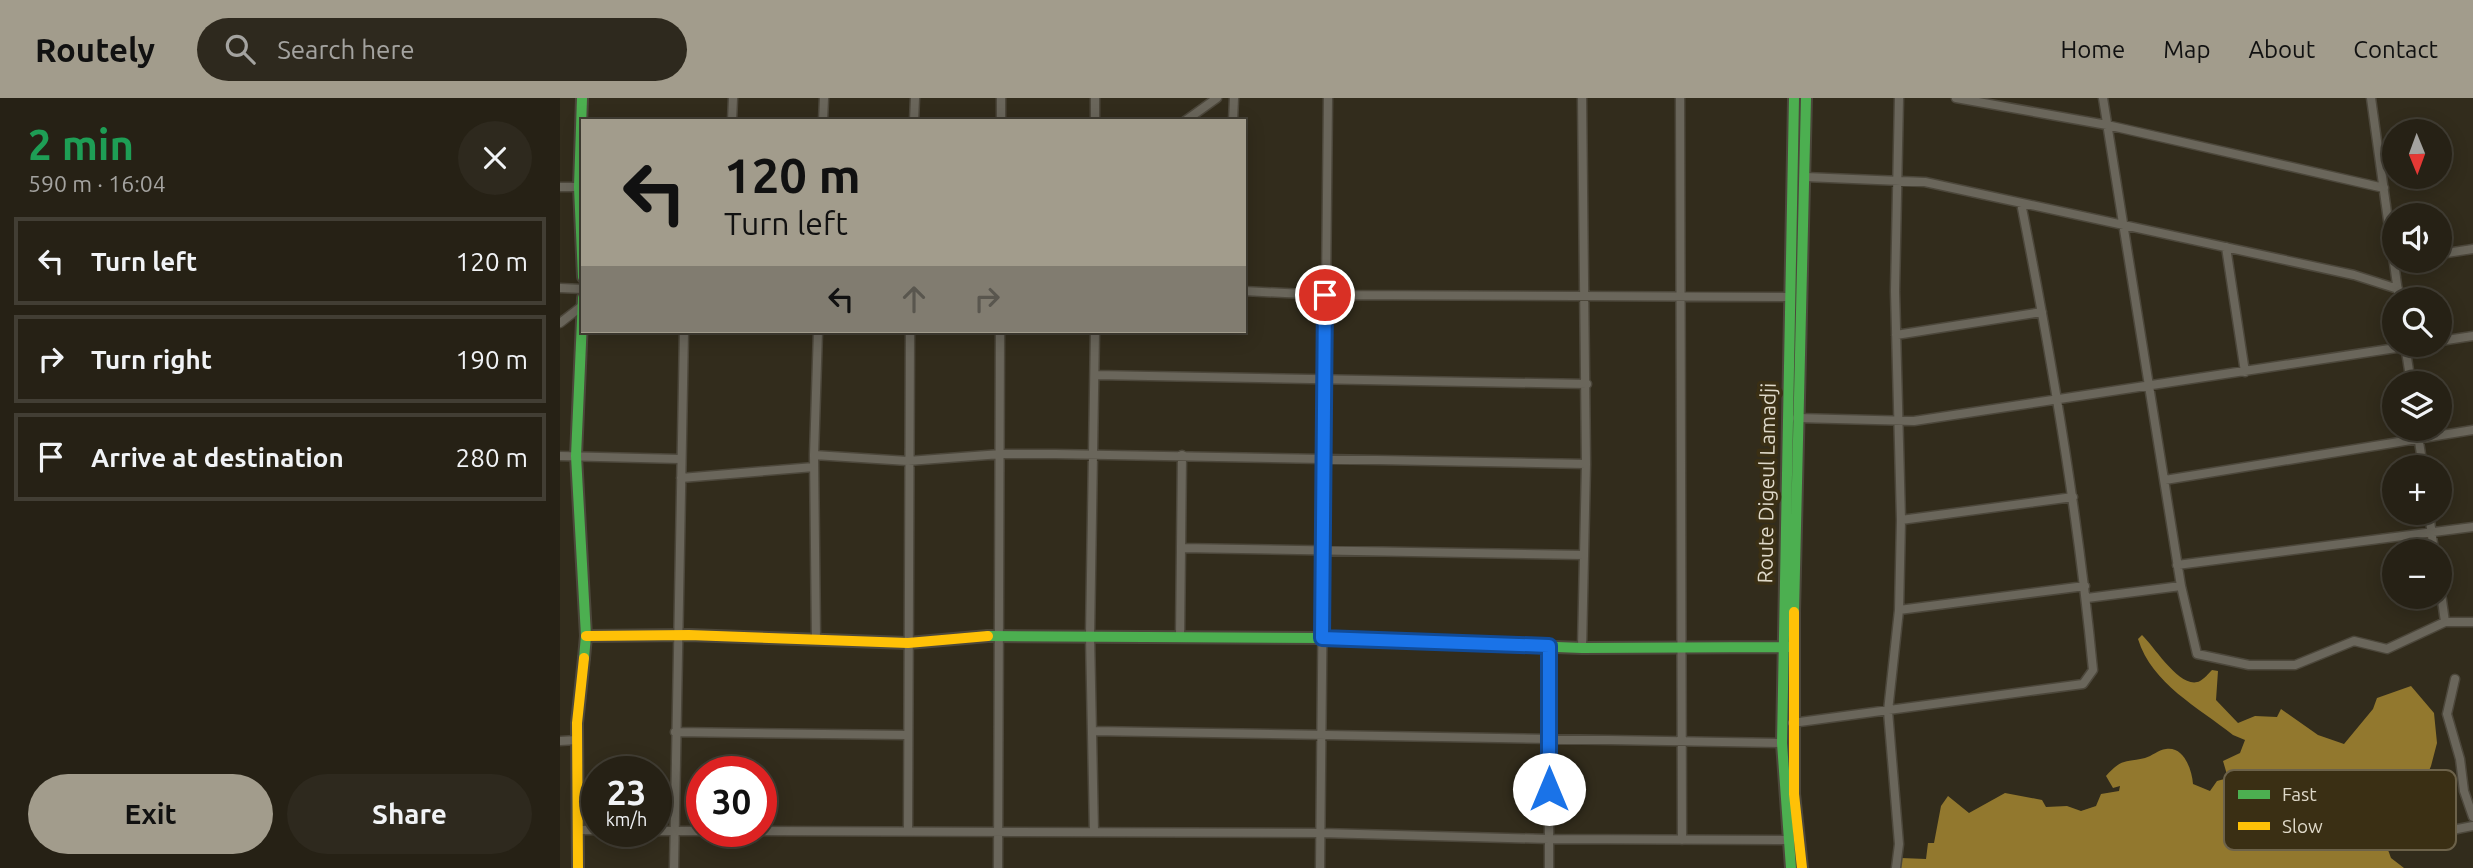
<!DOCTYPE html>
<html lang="en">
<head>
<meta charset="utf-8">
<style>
	body { margin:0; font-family:Ubuntu,sans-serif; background:#2e291e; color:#f1f3f6; height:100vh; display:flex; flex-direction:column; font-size:26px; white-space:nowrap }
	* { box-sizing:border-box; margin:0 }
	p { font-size:23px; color:#a4a3a0 }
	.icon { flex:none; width:38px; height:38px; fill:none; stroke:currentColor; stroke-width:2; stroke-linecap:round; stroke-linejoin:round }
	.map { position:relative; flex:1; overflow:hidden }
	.details { display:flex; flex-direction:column; background:#262115; width:560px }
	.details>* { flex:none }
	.banner { position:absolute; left:21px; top:21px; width:665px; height:214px; border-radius:0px; box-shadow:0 4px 18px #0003,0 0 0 2px #423e34; background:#a29c8c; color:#111; overflow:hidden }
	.needle { width:46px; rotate:179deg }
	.fabs { position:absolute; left:1822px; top:21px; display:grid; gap:14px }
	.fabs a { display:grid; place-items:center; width:70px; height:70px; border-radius:50%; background:#262115; box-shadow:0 4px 18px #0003,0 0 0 2px #423e34; font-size:35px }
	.speed { position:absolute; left:21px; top:658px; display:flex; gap:14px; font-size:35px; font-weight:700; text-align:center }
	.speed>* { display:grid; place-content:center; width:91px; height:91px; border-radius:50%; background:#262115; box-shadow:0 4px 18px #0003,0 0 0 2px #423e34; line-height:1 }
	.speed small { font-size:18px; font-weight:400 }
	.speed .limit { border:10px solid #d22; background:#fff; color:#111 }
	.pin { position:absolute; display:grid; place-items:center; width:60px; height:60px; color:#fff; margin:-30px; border:4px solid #fff; border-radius:50%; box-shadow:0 2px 7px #0007 }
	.me { position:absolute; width:77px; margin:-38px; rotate:0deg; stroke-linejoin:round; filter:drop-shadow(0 0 5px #0008) }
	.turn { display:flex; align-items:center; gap:24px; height:147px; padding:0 28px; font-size:32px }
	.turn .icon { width:91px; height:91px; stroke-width:2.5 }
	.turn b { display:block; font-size:49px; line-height:60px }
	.lanes { display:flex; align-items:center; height:66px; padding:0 28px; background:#0003; justify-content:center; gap:35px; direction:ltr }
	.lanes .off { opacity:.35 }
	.round { display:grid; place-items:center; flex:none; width:74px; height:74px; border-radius:37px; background:#2e291e }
	.headline { display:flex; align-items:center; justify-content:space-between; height:119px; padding:0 28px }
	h1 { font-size:42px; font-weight:700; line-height:52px; color:#1e9e55 }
	.action { display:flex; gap:14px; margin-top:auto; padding:14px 28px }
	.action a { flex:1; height:80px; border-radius:42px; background:#a29c8c; color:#111; font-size:28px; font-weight:700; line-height:80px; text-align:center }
	.action a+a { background:#2e291e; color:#f1f3f6 }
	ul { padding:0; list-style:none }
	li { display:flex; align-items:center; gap:21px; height:88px; margin:0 14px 10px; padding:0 14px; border:4px solid #423e34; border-radius:0px }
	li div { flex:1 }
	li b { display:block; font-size:26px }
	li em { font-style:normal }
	header { display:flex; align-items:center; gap:42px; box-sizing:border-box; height:98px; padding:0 35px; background:#a29c8c; color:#111 }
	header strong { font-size:33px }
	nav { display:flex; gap:38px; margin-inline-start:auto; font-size:24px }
	.search { width:490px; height:63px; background:#2e291e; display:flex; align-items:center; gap:18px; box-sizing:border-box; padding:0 24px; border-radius:38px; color:#a4a3a0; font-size:26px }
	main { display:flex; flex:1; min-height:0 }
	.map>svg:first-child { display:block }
	.water { fill:#92782e }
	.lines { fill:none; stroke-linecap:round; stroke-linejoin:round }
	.street-casing { stroke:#4c473b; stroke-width:11 }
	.fast-casing { stroke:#4c473b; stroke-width:14 }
	.slow-casing { stroke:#4c473b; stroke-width:14 }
	.street { stroke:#6a665b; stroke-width:8 }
	.fast { stroke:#4caf50; stroke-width:10 }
	.slow { stroke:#ffc107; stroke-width:10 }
	.route-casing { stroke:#114b97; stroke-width:18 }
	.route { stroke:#1a73e8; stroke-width:12 }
	.labels { text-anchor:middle; stroke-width:7; stroke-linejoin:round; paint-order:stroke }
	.street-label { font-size:21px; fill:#dfd9c9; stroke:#3a2f14 }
	.key { fill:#3a2f14; stroke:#6c624a; stroke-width:2 }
	.key-label { font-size:19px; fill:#dfd9c9 }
</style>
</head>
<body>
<header>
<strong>Routely</strong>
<div class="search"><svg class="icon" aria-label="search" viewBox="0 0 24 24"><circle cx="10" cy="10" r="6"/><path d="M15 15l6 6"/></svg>Search here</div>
<nav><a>Home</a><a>Map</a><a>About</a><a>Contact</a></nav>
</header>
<main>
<section class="details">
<div class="headline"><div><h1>2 min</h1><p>590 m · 16:04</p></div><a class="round"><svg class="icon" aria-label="close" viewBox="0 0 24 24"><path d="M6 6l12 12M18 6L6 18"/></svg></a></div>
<ul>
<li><svg class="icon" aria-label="left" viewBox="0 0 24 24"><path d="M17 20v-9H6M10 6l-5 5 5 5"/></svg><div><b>Turn left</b></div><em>120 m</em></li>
<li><svg class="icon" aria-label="right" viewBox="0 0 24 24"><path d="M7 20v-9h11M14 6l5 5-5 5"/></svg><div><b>Turn right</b></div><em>190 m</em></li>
<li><svg class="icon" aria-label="arrive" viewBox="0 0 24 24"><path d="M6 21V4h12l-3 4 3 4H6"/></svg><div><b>Arrive at destination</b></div><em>280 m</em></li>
</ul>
<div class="action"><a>Exit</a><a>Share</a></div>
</section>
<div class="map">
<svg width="1913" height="770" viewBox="0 0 1913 770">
	<rect width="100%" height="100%" fill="#322c1c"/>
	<!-- water -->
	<path class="water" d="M1582,537c12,11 39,56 58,46 4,-2 9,-8 12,-11l6,1 -2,29 22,23 17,-7 22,1 4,-8 37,26 26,9 29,-35 4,-11 34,-12 23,27 3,30 -6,23 -9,21 -42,11 -6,9 1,31 9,1 7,19 13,10h-503v-10l25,1 2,-16h6l7,-37 7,-10 21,17 36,-20 37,7 4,7 21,-1 14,5 15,-5 5,-12 18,-3 1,-5 -7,2 -7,-12c16,-18 18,-13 39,-18 7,-2 13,-8 21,-9 18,-3 26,21 27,35l17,7 7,-10 11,-3 -5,-17 17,-8 5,-13 -12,-5c-35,-28 -81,-51 -95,-96z"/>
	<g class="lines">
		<!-- street casing -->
		<g class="street-casing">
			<path id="street" d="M1022,0l4,366
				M1120,0l2,742
				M1396,0l151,27 277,63
				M1543,0l78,488 16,68 52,11h46l59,-24 33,8 58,-27h28
				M1811,0l28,201
				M172,23l1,-23
				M263,23l1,-23
				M354,23l1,-23
				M441,23v-23
				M535,23v-23
				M625,23l32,-23
				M673,23l1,-23
				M1245,79l120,5 429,93 44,14
				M0,89h19
				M1666,149l19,125
				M1880,156l33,-5
				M0,190l23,1
				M684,193l81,4 466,2
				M0,225l22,-17
				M1336,237l146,-23
				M1880,243l33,-5
				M1845,247l6,38
				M535,277l492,9
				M1237,320l117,3 502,-76
				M1857,331l6,38
				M254,357l94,6 93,-7h54l531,10 -4,184
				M0,358l120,3
				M121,380l133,-11
				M1605,382l308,-50
				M1869,415l5,38
				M1341,422l172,-23
				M621,450l1,-93
				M1617,467l296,-38
				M1880,488l5,36
				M1527,500l94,-12
				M1339,512l186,-24
				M620,539l1,-89 403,7
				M256,541l-2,-184 4,-124
				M989,548v222
				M1895,581l-8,35 13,45 4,32 9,26
				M1232,625l291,-39 10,-14c-15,-158 -41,-311 -72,-467
				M533,633l689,12
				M115,634l231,3
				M0,643l17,-1
				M18,732h19
				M96,733h46
				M191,733l570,2 228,6 239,1
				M348,733l2,-500
				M534,734l-4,-196 5,-305
				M1847,741l66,-13
				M114,770l10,-537
				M438,770l2,-537
				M760,770l8,-770
				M1336,770l3,-24 -11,-133 11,-101 2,-90 -6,-229 4,-193"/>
		</g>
		<!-- fast casing -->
		<g class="fast-casing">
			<path id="fast" d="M22,0l-3,89 4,90
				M23,200l-7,158 10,180 -2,22
				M1234,514l12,-514
				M428,538l335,2 259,10 211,-1
				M1231,770l-9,-125 12,-645"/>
		</g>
		<!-- slow casing -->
		<g class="slow-casing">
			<path id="slow" d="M1234,514v182l8,74
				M26,538l103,-1 219,8 80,-7
				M18,770l-1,-145 7,-65"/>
		</g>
		<!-- street -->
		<use href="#street" class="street"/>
		<!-- fast -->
		<use href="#fast" class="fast"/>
		<!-- slow -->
		<use href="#slow" class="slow"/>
	</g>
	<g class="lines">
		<!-- route casing -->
		<g class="route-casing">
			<path id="route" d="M765,197l-3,343 227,8v143"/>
		</g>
		<!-- route -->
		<use href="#route" class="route"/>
	</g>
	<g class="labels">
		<!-- street labels -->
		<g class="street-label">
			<text transform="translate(1207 385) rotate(-89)" y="7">Route Digeul Lamadji</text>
		</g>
	</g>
	<!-- legend -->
	<rect x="1664" y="672" width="232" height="80" rx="10" class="key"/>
	<rect x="1678" y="692" width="32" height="9" fill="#4caf50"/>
	<rect x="1678" y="724" width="32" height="8" fill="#ffc107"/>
	<g class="key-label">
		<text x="1722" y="703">Fast</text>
		<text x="1722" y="735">Slow</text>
	</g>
</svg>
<div class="fabs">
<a><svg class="needle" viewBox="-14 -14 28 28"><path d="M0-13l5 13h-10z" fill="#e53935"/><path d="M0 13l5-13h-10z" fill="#a4a3a0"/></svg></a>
<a><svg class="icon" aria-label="sound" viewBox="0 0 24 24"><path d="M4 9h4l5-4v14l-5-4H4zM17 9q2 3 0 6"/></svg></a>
<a><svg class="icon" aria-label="search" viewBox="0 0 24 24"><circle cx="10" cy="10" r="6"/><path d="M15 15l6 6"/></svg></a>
<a><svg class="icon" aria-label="layers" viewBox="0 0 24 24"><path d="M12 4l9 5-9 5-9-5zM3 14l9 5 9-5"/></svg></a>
<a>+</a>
<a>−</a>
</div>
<div class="speed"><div>23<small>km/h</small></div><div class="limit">30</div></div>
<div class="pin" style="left:765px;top:197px;background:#d93025"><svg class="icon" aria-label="arrive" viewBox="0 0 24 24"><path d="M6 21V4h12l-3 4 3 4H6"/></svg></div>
<svg class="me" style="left:989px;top:691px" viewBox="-20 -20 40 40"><circle r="19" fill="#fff"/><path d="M0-13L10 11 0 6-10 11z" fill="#1a73e8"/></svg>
<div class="banner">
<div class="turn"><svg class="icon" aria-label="left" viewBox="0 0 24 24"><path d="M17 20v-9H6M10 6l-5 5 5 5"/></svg><div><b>120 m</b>Turn left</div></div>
<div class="lanes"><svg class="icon" aria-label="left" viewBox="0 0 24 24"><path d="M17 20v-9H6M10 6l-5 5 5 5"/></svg><svg class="icon off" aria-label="ahead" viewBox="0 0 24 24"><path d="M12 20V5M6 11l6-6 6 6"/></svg><svg class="icon off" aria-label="right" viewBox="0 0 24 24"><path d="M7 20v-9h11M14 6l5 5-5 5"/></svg></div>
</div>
</div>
</main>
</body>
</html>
